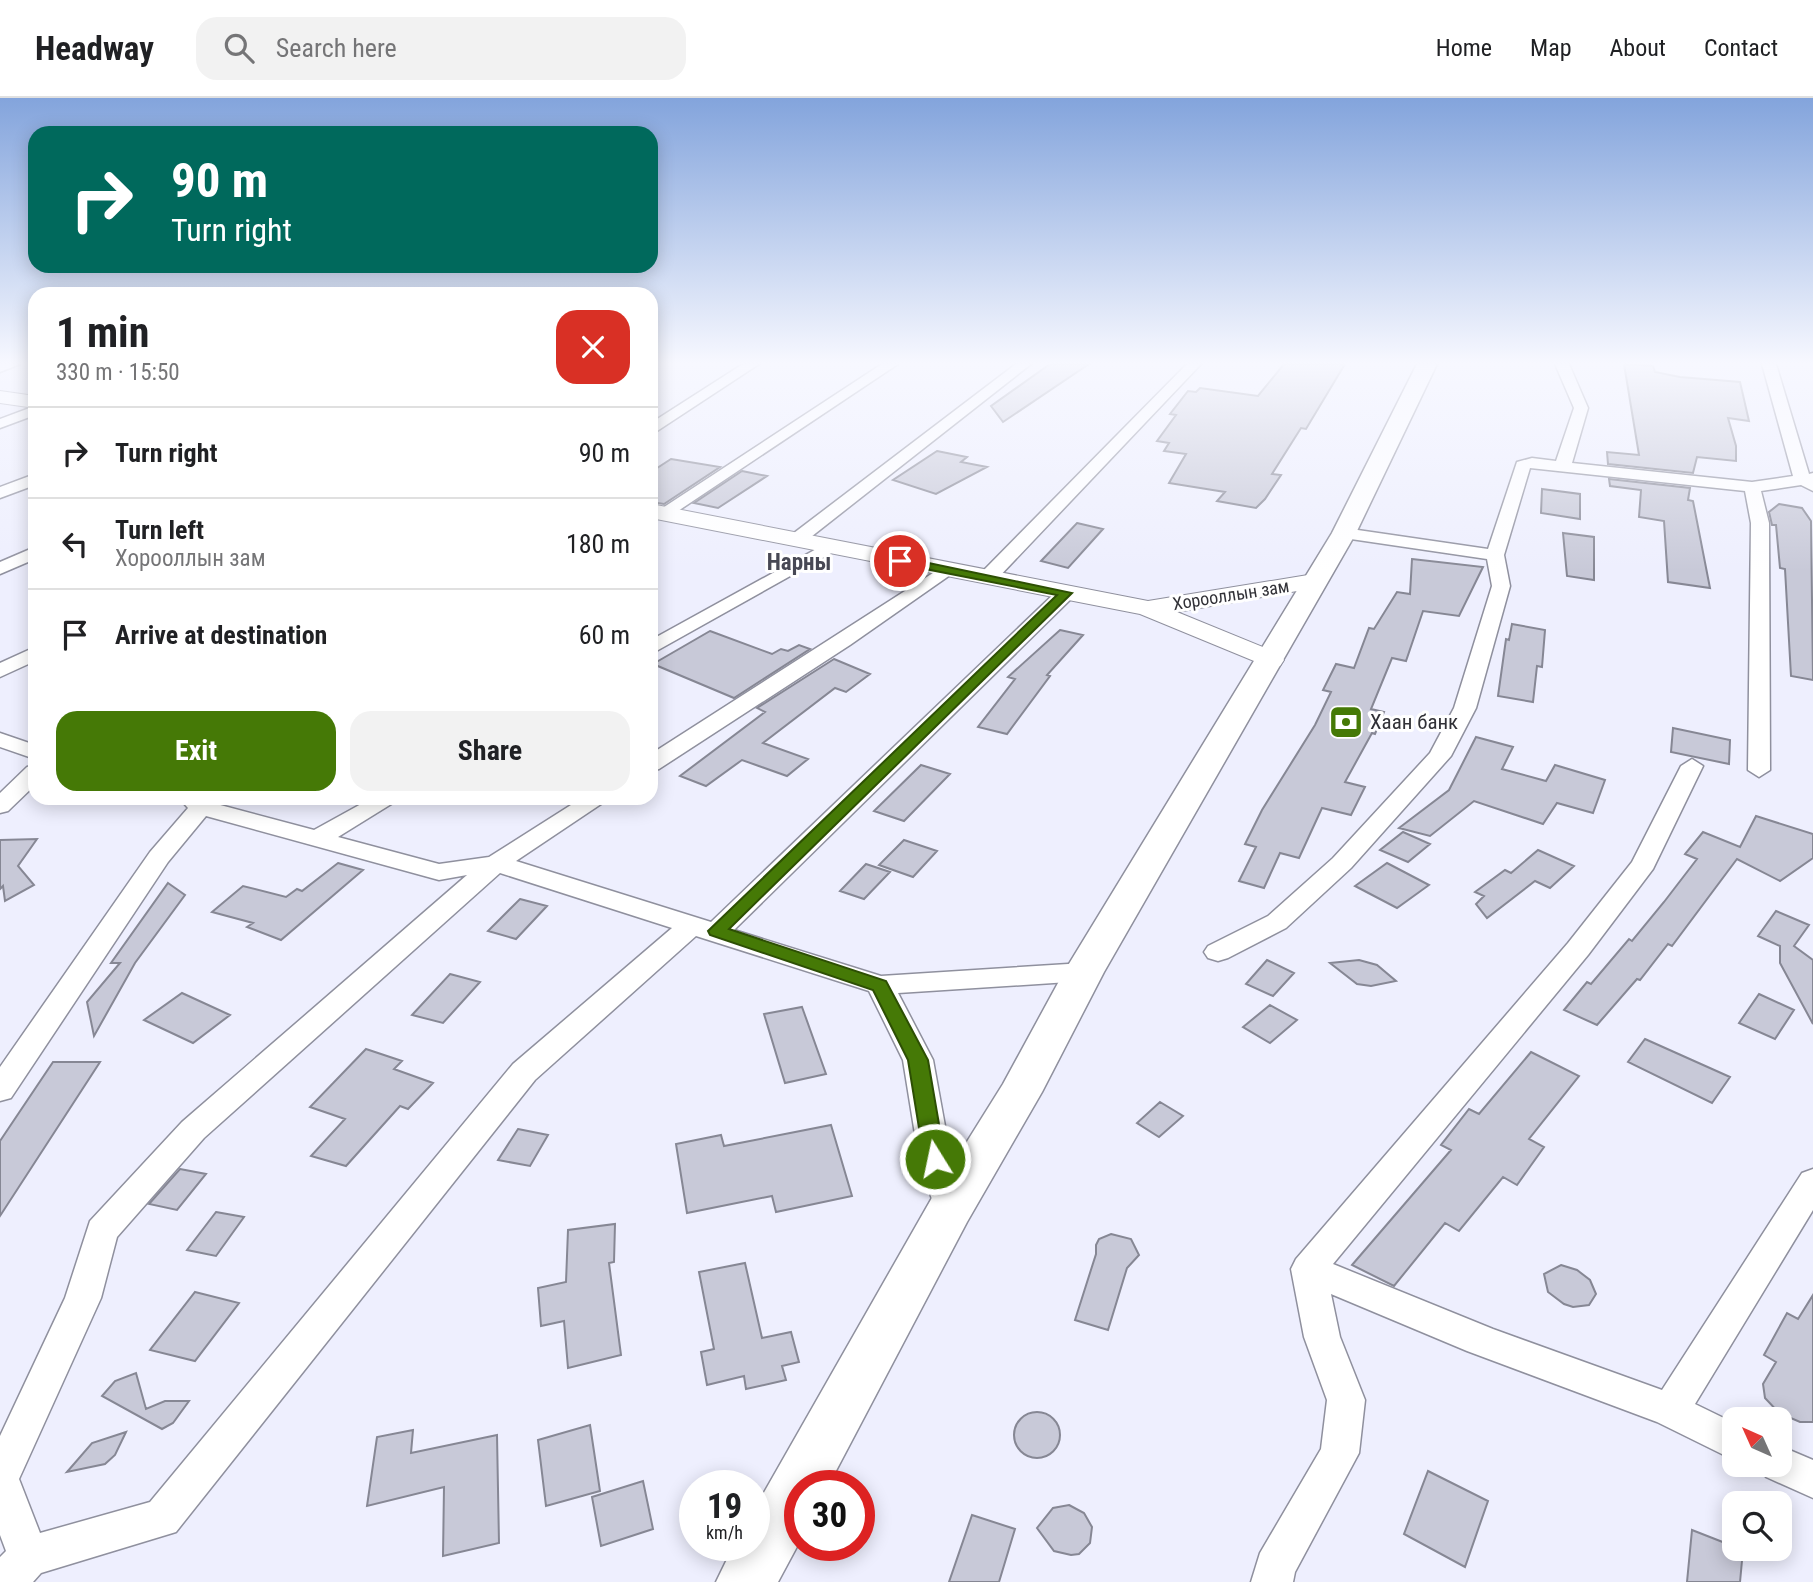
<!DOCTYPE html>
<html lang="en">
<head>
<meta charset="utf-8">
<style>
	body { margin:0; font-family:"Roboto Condensed",sans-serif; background:#f2f2f2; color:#202124; height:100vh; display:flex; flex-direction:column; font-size:26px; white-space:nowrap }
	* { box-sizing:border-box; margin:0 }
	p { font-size:23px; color:#757577 }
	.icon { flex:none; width:38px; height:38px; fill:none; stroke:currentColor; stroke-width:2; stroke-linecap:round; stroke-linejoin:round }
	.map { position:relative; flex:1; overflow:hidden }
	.sheet { position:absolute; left:28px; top:189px; width:630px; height:518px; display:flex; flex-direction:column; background:#fff; border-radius:21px; box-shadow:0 4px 18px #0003 }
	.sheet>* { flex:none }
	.banner { position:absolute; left:28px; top:28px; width:630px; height:147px; border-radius:21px; box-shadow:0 4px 18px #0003; background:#00695c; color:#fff; overflow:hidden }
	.needle { width:46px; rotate:315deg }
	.controls { position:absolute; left:1722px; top:1309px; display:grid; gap:14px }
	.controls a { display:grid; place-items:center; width:70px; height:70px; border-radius:14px; background:#fff; box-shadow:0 4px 18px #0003; font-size:35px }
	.speed { position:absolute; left:679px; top:1372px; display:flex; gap:14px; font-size:35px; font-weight:700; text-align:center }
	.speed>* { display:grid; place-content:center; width:91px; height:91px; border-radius:50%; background:#fff; box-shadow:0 4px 18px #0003; line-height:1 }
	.speed small { font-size:18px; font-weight:400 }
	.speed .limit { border:10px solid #d22; background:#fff; color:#111 }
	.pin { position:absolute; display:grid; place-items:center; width:60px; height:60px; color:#fff; margin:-30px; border:4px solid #fff; border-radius:50%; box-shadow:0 2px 7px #0007 }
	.me { position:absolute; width:77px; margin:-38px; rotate:350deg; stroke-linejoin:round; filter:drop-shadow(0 0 5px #0008) }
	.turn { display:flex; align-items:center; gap:24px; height:147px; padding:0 28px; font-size:32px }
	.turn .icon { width:91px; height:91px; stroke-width:2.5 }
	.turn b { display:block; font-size:49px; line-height:60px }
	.round { display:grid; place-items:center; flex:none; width:74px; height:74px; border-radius:21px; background:#f2f2f2 }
	.summary { display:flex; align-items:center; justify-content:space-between; height:119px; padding:0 28px }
	h1 { font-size:42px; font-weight:700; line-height:52px }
	.button { display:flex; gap:14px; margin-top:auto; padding:14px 28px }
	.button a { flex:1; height:80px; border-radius:21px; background:#457906; color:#fff; font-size:28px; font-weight:700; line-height:80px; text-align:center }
	.button a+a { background:#f2f2f2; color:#202124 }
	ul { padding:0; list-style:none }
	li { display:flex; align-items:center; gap:21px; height:91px; padding:0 28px; border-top:2px solid #e0e0e0 }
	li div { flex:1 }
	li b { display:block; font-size:26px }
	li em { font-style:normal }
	header { display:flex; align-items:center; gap:42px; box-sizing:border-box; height:98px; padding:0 35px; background:#fff; border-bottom:2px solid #e0e0e0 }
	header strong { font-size:33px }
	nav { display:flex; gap:38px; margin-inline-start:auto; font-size:24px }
	.search { width:490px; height:63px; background:#f2f2f2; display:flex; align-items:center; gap:18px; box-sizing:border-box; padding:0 24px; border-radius:21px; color:#757577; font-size:26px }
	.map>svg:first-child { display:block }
	.building { fill:#c8c9d8; stroke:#868794; stroke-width:2 }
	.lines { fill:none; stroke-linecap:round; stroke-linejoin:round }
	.minor-casing { stroke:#8f909e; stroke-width:3 }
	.tertiary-casing { stroke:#8f909e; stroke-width:2 }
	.secondary-casing { stroke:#8f909e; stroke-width:3 }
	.minor { fill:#fff; fill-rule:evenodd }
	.tertiary { fill:#fff; fill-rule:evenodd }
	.secondary { fill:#fff; fill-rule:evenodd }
	.route { fill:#457906; stroke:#2d4f04; stroke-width:2 }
	.labels { text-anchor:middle; stroke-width:6; stroke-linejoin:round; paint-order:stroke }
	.far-street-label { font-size:18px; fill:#313137; stroke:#fff }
	.poi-label { font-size:21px; fill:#313137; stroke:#fff; text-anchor:start }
	.far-district-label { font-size:23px; font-weight:bold; fill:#474854; stroke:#fff }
</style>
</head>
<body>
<header>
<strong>Headway</strong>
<div class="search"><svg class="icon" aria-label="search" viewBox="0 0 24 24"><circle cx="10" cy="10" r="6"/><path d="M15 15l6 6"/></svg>Search here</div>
<nav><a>Home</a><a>Map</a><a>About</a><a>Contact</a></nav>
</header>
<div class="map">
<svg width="1813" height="1484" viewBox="0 0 1813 1484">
	<rect width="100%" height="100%" fill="#eeeffe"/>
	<!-- building -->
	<path class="building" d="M1050,266h39l-86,58 -12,-16z
		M1284,266h61l-39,65 -5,-1 -29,46 9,1 -16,24 -9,9 -39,-7 8,-9 -56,-9 17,-29 -22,-3 5,-8 -12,-2 19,-26 -6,-1 18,-23 8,1 4,-4 58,8z
		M1624,266l29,2 2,6 25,5 60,5 9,39 -21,-3 8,28v15l-39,-4 -4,16 -85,-9 -1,-12 32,3z
		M937,353l30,6 -6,5 26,5 -51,27 -43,-14z
		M671,361l49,8 -56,37 -13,-2v-30z
		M742,373l25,5 -49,32 -24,-5z
		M1609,381l81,9 -2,12 5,1 17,87 -42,-6 -4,-61 -25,-4 2,-27 -31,-4z
		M1542,391l38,5v25l-39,-6z
		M1779,406l23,4 9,13 2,159 -22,-4 -6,-107 -5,-1 -4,-43h-4l-3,-13z
		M1077,425l26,6 -35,39 -27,-7z
		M1563,435l31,4v43l-27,-4z
		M1412,461l71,8 -24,49 -36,-5 -17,50 -14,-3 -21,51 13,3 -9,22 -3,-1 -27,49 20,5 -14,28 -29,-7 -23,50 -19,-5 -16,35 -25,-7 17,-34 -11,-3 17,-34 53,-85 16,-33 -8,-2 13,-26 18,4 15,-40 5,1 23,-37 13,2z
		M1512,526l33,6 -3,37 -5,-1 -4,36 -35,-6 8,-57 3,1z
		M1060,532l23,5 -36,40 3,1 -43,58 -29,-7 37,-48 -7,-2z
		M710,533l62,23 9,-5 7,2 11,-6 11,4 -76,49 -81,-34z
		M834,561l36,15 -24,18 -11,-4 -72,55 45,16 -21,17 -45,-16 -36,26 -26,-10 85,-64 -8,-4z
		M1673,630l57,12 -1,24 -58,-12z
		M1476,639l37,10 -11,22 44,12 9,-16 50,15 -12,33 -36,-10 -14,21 -69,-23 -44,35 -31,-8 50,-38z
		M921,667l29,9 -46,47 -30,-10z
		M1756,718l57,18v24l-33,23 -43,-22 -65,87 -4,-2 -28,36 -3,-1 -40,46 -33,-15 23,-28 4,2 38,-45 3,2 32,-39 33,-43 -12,-5 18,-22 37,15z
		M1403,734l27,12 -22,18 -28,-12z
		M37,741l-19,27 16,19 -29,16 -2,-15 -3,3v-49z
		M904,742l33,11 -24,26 -34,-12z
		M1538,752l36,16 -24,22 -15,-7 -48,37 -11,-14 8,-8 -9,-4 30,-22 6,3z
		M338,765l25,7 -82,70 -34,-13 6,-4 -41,-11 31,-26 43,11 11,-8 5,2z
		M1387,765l42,22 -32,23 -42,-22z
		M866,766l24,8 -26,27 -24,-8z
		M168,785l17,12 -50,68 -41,73 -7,-34 33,-39h-9z
		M520,801l27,7 -31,33 -28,-8z
		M1776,813l33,14 -15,21 19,14v64l-33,-61v-17l-22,-10z
		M1267,862l27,13 -21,23 -27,-12z
		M1359,862l18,5 19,16 -25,5 -14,-2 -27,-21z
		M450,876l30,8 -37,41 -31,-8z
		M182,895l48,22 -37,28 -49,-23z
		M1759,896l35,16 -19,29 -36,-16z
		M1270,907l27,15 -27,23 -27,-16z
		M802,909l24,67 -41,9 -21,-69z
		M1645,941l85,38 -18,26 -84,-41z
		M366,951l36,12 -8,8 39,14 -25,26 -8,-3 -54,60 -35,-10 34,-37 -35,-12z
		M1531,954l48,24 -50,63 15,8 -27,38 -14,-8 -44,54 -14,-8 -51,63 -42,-21 99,-115 -10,-5 28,-36 10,5z
		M53,964h47l-100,154v-75z
		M1160,1004l23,14 -24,21 -22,-14z
		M831,1027l21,71 -76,16 -4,-16 -85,17 -11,-69 45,-9 3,11z
		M518,1031l30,6 -18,31 -32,-6z
		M180,1071l26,5 -29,36 -28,-6z
		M216,1114l28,5 -28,39 -29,-6z
		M615,1126l-1,38 -5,1 12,92 -53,13 -4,-47 -23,5 -3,-38 28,-6 2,-52z
		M1111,1136l20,5 8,16 -12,13 -19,62 -33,-10 21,-66v-9l3,-6z
		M745,1165l17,75 29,-6 8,30 -17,4 4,14 -40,9 -2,-13 -37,9 -6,-33 13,-3 -15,-77z
		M1561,1167l16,5 13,10 6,14 -7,11 -16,2 -9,-3 -16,-12 -4,-18z
		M195,1194l44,11 -44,58 -45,-11z
		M1813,1197v127h-13l-21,-9 -14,-15 -2,-14 13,-22 -12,-7 23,-42 11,6z
		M136,1275l10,36 19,-8h24l-16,22 -11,6 -60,-33 13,-15z
		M1014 1337a23 23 0 1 1 46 0a23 23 0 1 1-46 0Z
		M590,1327l10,66 -54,15 -8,-66z
		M413,1332l-2,23 86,-18 2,108 -56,13 1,-69 -77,19 10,-69z
		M126,1334l-11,23 -10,9 -38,8 25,-29z
		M1428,1373l60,30 -23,66 -61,-33z
		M643,1383l10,48 -52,17 -9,-49z
		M1069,1407l15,8 8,14 -2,16 -11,11 -8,1 -17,-4 -17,-23 16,-20z
		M972,1417l43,14 -16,53h-50z
		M1692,1432l51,20 -3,32h-53z"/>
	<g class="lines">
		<!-- minor casing -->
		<g class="minor-casing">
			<path id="minor" d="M0,266h20l-20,8z
				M743,266h16l-108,71v-12z
				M882,266h16l-229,153h-12l-2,-4z
				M1016,266h15l-229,180h-12l-3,-4 3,-4z
				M1187,266h14l-206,217h-14l-2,-4 2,-4z
				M1555,266h14l19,44 -16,55 180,19 41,-6 -31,-112h14l33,110 4,-1v18l-12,-6 -40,6 8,32 1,247 -11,7 -11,-7 3,-247 -6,-32 -215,-23 -26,87 6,31 -34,122 -25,48 -100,112 -65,60 -58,30 -10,3 -10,-3 -4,-6 4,-6 60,-30 65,-58 97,-105 24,-45 38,-122 -5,-27 -143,-21 -9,-5 9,-5 144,21 29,-87 15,-4 24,3 18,-53z
				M35,308v9l-35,13v-9z
				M35,376v11l-35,13v-11z
				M829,444l6,1 3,4 -3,4 -184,103v-14z
				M35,449v12l-35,15v-12z
				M947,466l6,1 3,4 -3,4 -103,72 -191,124 -8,2v-17z
				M1066,489l9,6 -2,4 -339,333 147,46 203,-13 10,3 4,6 -4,6 -10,3 -186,12 35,67 18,99 16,50 -5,9 -12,4 -12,-4 -19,-59 -16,-99 -34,-69 -173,-55 -161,144 -359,452 -135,41 -8,9h-33v-25l6,-6 -6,-16v-99l65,-138 25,-77 92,-99 285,-247 -28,5 -233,-64 -38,46 -157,236 -11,3v-34l150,-215 38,-44 -9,-10h26l4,4 105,28 58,-32h29l-63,39 101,27 50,-7 93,-59h28l-94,63 195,61 348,-333zM500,775l172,55 -159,136 -363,438 -110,31 -21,-54 82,-181 16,-61 87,-99z
				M35,549v14l-35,16v-14z
				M0,635l35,12v14l-35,-12z
				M1692,661l11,7 -50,103 -65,86 -255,309 160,65 169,61 140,-217 11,-4v41l-118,194 39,19v37l-77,-38 -190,-71 -136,-57 9,43 25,63 -6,53 -64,119 -2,10h-42l9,-29 61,-104 6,-49 -23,-63 -13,-68 5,-10 272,-316 64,-81 49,-96z
				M35,667v20l-27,26 -8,2v-20l27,-26z
				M1780,1348l33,14v38l-47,-21 -5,-12h19z"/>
		</g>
		<!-- tertiary casing -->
		<g class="tertiary-casing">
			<path id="tertiary" d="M0,293l35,5v12l-35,-5z
				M651,406l497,97 166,-27 8,2 4,5 -4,5 -8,2 -137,24 103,42 4,6 -4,6 -9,2 -131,-54 -489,-96z"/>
		</g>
		<!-- secondary casing -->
		<g class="secondary-casing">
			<path id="secondary" d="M1417,266h20l-81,169 -252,439 -62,120 -75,130 -139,264h-28v55l-22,41h-62l18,-37h20v-35l179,-314 70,-112 61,-112 268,-439z"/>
		</g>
		<!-- minor -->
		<use href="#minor" class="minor"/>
		<!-- tertiary -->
		<use href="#tertiary" class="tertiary"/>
		<!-- secondary -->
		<use href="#secondary" class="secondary"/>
	</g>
	<!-- sky -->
	<linearGradient id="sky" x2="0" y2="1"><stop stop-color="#83a4dc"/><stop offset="0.56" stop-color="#f7f8ff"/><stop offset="1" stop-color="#f7f8ff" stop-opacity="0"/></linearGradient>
	<rect width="1813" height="473" fill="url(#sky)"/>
	<!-- route -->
	<path class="route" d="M900,459l172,36 -343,336 157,52 42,79 17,99 -3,5h-15l-3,-5 -16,-99 -35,-70 -163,-55 -2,-4 349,-336 -162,-32 -1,-2z"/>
	<!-- icons -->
	<defs>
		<g id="bank-square" transform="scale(1.75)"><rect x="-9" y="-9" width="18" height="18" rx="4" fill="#457906" stroke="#fff"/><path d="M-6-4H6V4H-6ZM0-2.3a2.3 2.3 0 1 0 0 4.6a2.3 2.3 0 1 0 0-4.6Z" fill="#fff"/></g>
	</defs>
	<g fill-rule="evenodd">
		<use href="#bank-square" x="1346" y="624"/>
	</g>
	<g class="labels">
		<!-- far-street labels -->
		<g class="far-street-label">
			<text transform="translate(1231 497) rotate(-9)" y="6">Хорооллын зам</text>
		</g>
		<!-- poi labels -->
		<g class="poi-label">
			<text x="1370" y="631">Хаан банк</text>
		</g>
		<!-- far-district labels -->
		<g class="far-district-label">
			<text x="799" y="472">Нарны</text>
		</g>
	</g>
</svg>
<div class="controls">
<a><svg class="needle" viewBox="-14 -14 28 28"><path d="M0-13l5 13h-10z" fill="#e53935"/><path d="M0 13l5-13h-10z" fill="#757577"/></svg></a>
<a><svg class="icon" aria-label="search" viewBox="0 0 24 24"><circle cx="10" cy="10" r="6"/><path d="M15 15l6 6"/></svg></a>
</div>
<div class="speed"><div>19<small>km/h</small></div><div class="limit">30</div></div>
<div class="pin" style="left:900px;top:463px;background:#d93025"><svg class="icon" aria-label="arrive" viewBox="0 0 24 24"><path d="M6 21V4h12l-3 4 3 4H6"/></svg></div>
<svg class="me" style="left:935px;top:1061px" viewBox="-20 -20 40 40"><circle r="17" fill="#457906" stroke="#fff" stroke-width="3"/><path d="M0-11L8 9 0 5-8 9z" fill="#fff"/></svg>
<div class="banner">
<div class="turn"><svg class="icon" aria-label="right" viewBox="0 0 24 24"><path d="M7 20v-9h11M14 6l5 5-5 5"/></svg><div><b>90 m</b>Turn right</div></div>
</div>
<section class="sheet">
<div class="summary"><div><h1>1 min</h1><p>330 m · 15:50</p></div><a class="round" style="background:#d93025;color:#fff"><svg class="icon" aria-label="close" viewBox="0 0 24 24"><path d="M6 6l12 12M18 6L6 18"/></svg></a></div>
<ul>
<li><svg class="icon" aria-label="right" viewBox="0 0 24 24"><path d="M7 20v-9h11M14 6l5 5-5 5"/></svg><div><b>Turn right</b></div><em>90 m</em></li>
<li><svg class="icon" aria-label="left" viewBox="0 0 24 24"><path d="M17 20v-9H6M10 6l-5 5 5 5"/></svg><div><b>Turn left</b><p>Хорооллын зам</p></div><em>180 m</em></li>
<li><svg class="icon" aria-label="arrive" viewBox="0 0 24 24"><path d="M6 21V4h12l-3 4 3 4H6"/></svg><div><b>Arrive at destination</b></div><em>60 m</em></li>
</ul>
<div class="button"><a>Exit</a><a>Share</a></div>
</section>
</div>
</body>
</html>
